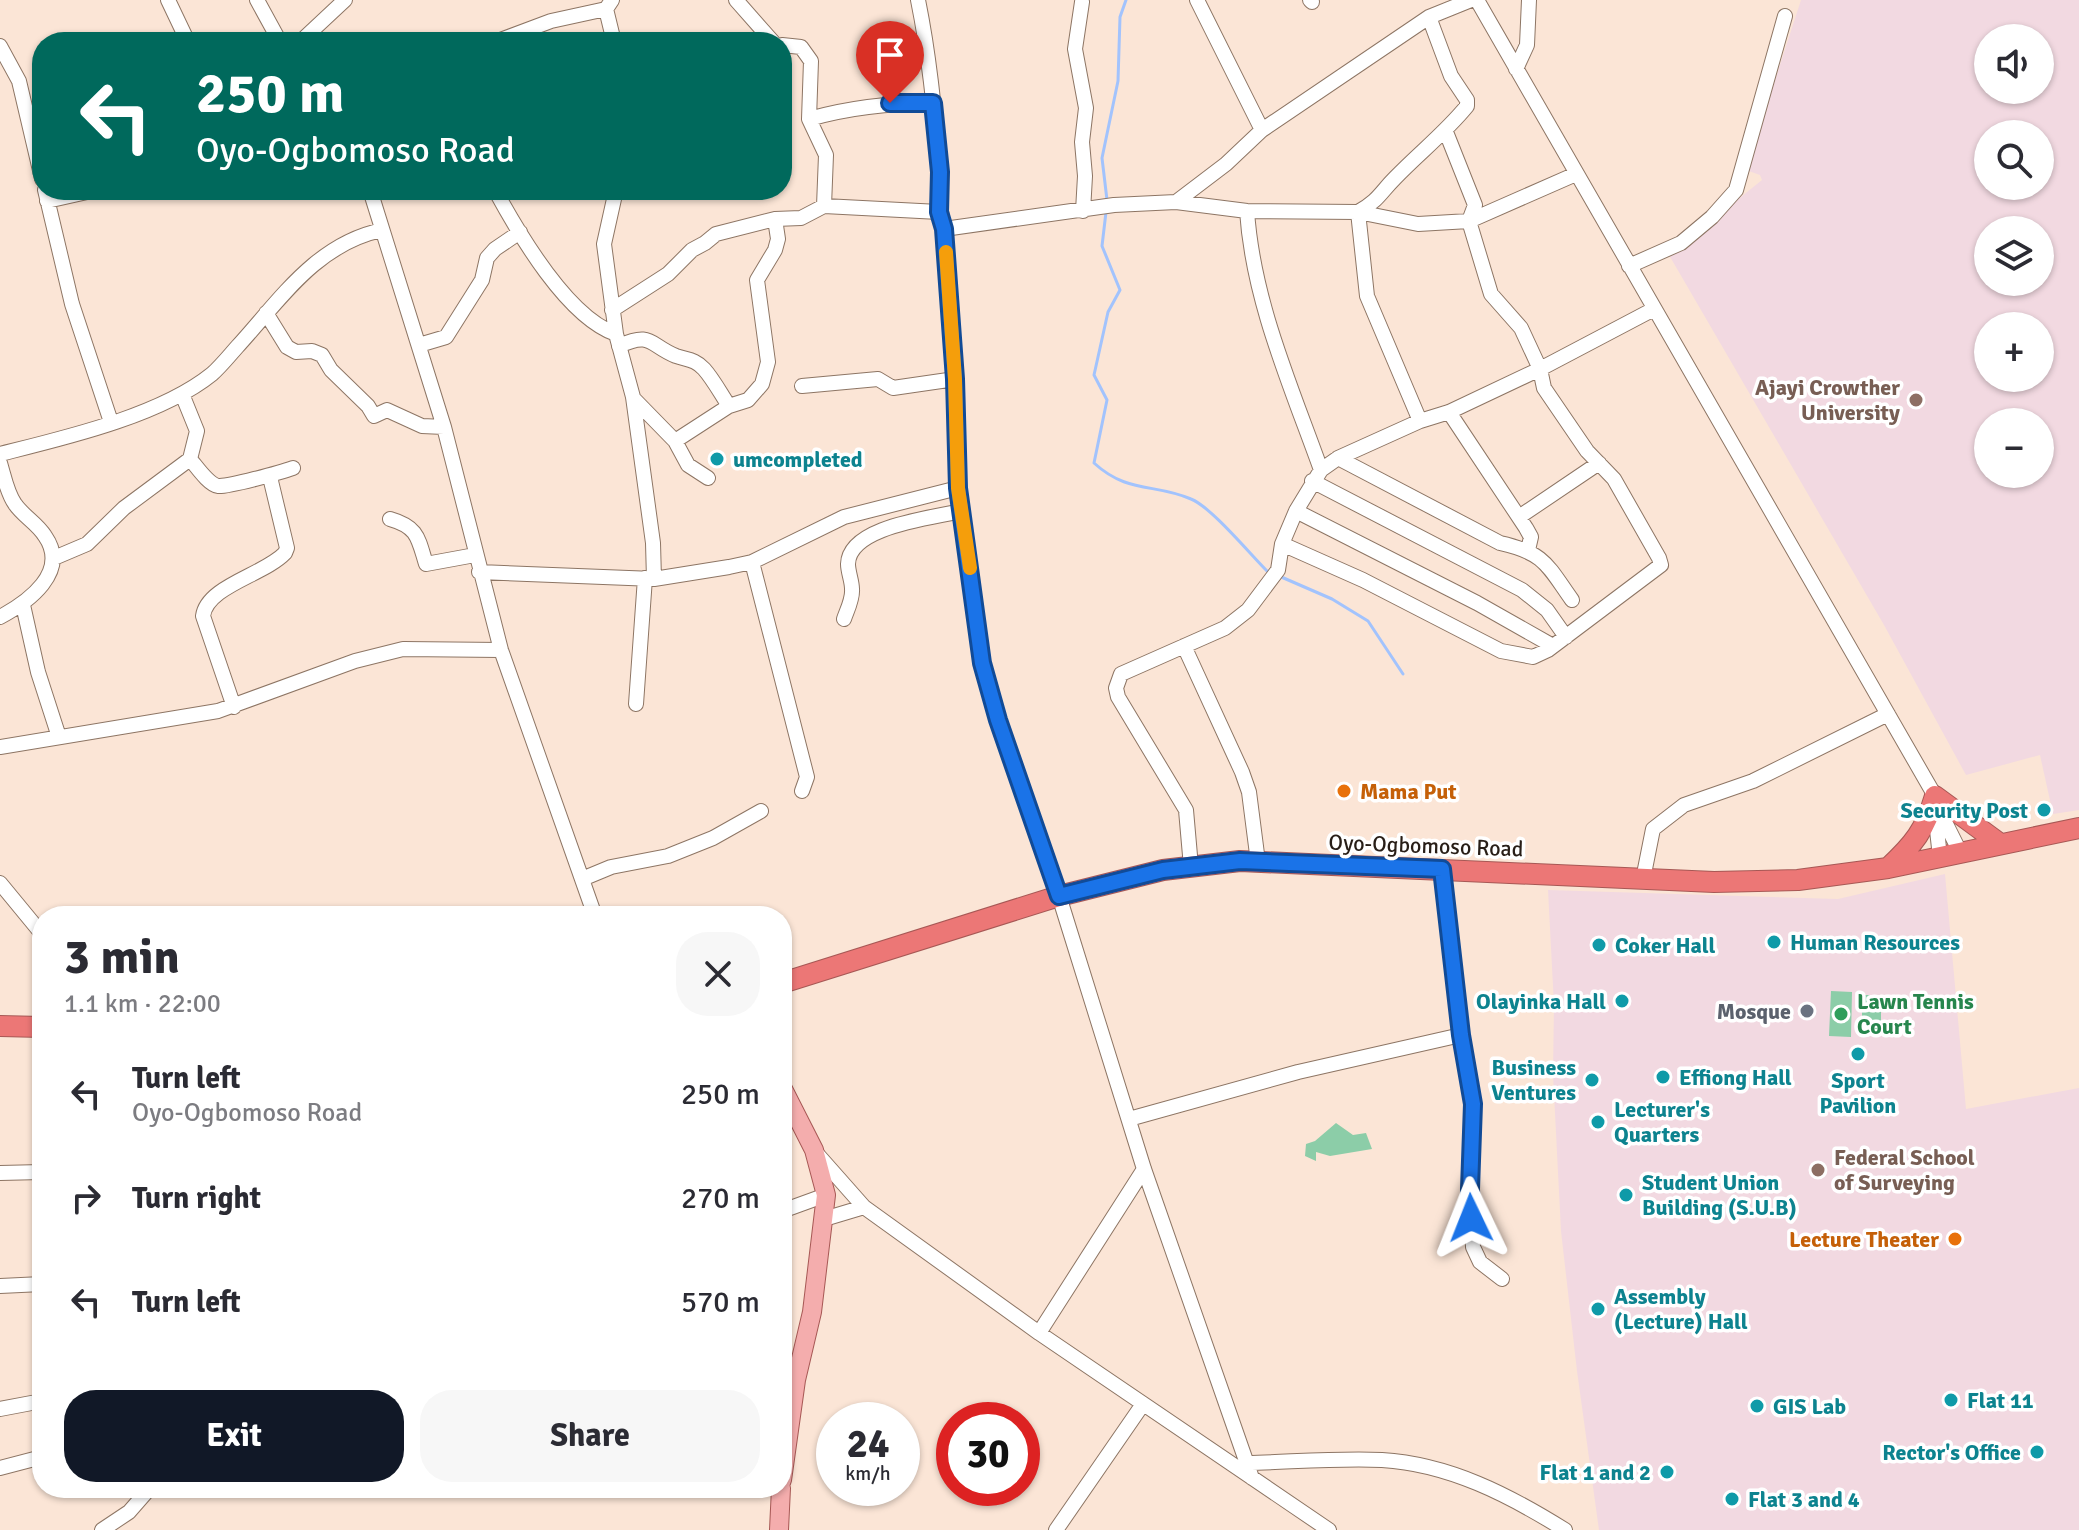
<!DOCTYPE html>
<html lang="en">
<head>
<meta charset="utf-8">
<style>
	body { margin:0; font-family:Signika,sans-serif; background:#f7f7f7; color:#2b2b33; height:100vh; display:flex; flex-direction:column; font-size:30px; white-space:nowrap }
	* { box-sizing:border-box; margin:0 }
	p { font-size:26px; color:#7c7c81 }
	.icon { flex:none; width:44px; height:44px; fill:none; stroke:currentColor; stroke-width:2; stroke-linecap:round; stroke-linejoin:round }
	.map { position:relative; flex:1; overflow:hidden }
	.side { position:absolute; left:32px; top:906px; width:760px; height:592px; display:flex; flex-direction:column; background:#fff; border-radius:32px; box-shadow:0 2px 6px #0004 }
	.side>* { flex:none }
	.top-card { position:absolute; left:32px; top:32px; width:760px; height:168px; border-radius:32px; box-shadow:0 2px 6px #0004; background:#00695c; color:#fff; overflow:hidden }
	.fabs { position:absolute; left:1974px; top:24px; display:grid; gap:16px }
	.fabs a { display:grid; place-items:center; width:80px; height:80px; border-radius:50%; background:#fff; box-shadow:0 2px 6px #0004; font-size:40px }
	.speed { position:absolute; left:816px; top:1402px; display:flex; gap:16px; font-size:40px; font-weight:700; text-align:center }
	.speed>* { display:grid; place-content:center; width:104px; height:104px; border-radius:50%; background:#fff; box-shadow:0 2px 6px #0004; line-height:1 }
	.speed small { font-size:20px; font-weight:400 }
	.speed .limit { border:12px solid #d22; background:#fff; color:#111 }
	.pin { position:absolute; display:grid; place-items:center; width:68px; height:68px; color:#fff; margin:-82px -34px; border-radius:50% 50% 50% 0; rotate:-45deg; box-shadow:0 0 8px #0007 }
	.pin .icon { rotate:45deg }
	.me { position:absolute; width:88px; margin:-44px; rotate:358deg; stroke-linejoin:round; filter:drop-shadow(0 0 6px #0008) }
	.turn { display:flex; align-items:center; gap:28px; height:168px; padding:0 32px; font-size:36px }
	.turn .icon { width:104px; height:104px; stroke-width:2.5 }
	.turn b { display:block; font-size:56px; line-height:68px }
	.round { display:grid; place-items:center; flex:none; width:84px; height:84px; border-radius:32px; background:#f7f7f7 }
	.overview { display:flex; align-items:center; justify-content:space-between; height:136px; padding:0 32px }
	h1 { font-size:48px; font-weight:700; line-height:60px }
	.primary-button { display:flex; gap:16px; margin-top:auto; padding:16px 32px }
	.primary-button a { flex:1; height:92px; border-radius:32px; background:#111827; color:#fff; font-size:32px; font-weight:700; line-height:92px; text-align:center }
	.primary-button a+a { background:#f7f7f7; color:#2b2b33 }
	ul { padding:0; list-style:none }
	li { display:flex; align-items:center; gap:24px; height:104px; padding:0 32px }
	li div { flex:1 }
	li b { display:block; font-size:30px }
	li em { font-style:normal }
	.map>svg:first-child { display:block }
	.education { fill:#f2d9e1; fill-rule:evenodd }
	.green { fill:#8ccda8 }
	.lines { fill:none; stroke-linecap:round; stroke-linejoin:round }
	.stream { stroke:#a2c3fd; stroke-width:3 }
	.minor-casing { stroke:#8d7564; stroke-width:16 }
	.major-casing { stroke:#a75855; stroke-width:20 }
	.highway-casing { stroke:#a75855; stroke-width:22 }
	.minor { stroke:#fff; stroke-width:14 }
	.major { stroke:#f4adad; stroke-width:18 }
	.highway { stroke:#ec7776; stroke-width:20 }
	.route-casing { stroke:#114b97; stroke-width:20 }
	.route { stroke:#1a73e8; stroke-width:14 }
	.slow { stroke:#f59e0b; stroke-width:14 }
	.education-dot { fill:#8d6e63; stroke:#fff; stroke-width:3 }
	.culture-dot { fill:#0f9aa8; stroke:#fff; stroke-width:3 }
	.food-dot { fill:#e8710a; stroke:#fff; stroke-width:3 }
	.worship-dot { fill:#6b7280; stroke:#fff; stroke-width:3 }
	.leisure-dot { fill:#2e9e5b; stroke:#fff; stroke-width:3 }
	.labels { text-anchor:middle; stroke-width:7; stroke-linejoin:round; paint-order:stroke }
	.education-label { font-size:22px; font-weight:bold; fill:#785e54; stroke:#fff; text-anchor:end }
	.culture-label { font-size:22px; font-weight:bold; fill:#0d838f; stroke:#fff; text-anchor:start }
	.food-label { font-size:22px; font-weight:bold; fill:#c56008; stroke:#fff; text-anchor:start }
	.street-label { font-size:22px; fill:#281e17; stroke:#fff }
	.leisure-label { font-size:22px; font-weight:bold; fill:#27864d; stroke:#fff; text-anchor:start }
	.worship-label { font-size:22px; font-weight:bold; fill:#5b616d; stroke:#fff; text-anchor:end }
</style>
</head>
<body>
<div class="map">
<svg width="2079" height="1530" viewBox="0 0 2079 1530">
	<rect width="100%" height="100%" fill="#fbe5d6"/>
	<!-- education -->
	<path class="education" d="M1801,0h278v810l-26,4 -13,-59 -74,20 -82,-150 -215,-370 93,-75 -2,-5 -14,-5zM1988,38h52v52h-52zM1988,134h52v52h-52zM1988,230h52v52h-52zM1988,326h52v52h-52zM1988,422h52v52h-52z
		M1945,874l21,235 113,-21v442h-480l-22,-159 -16,-140 -8,-157 1,-69 -6,-115 290,9z"/>
	<!-- green -->
	<path class="green" d="M1831,991l21,1 -1,45 -22,-1z
		M1862,995h19v37h-19z
		M1336,1123l17,12 13,-2 6,16 -42,7 -14,-4v9l-11,-5 1,-12 9,-3z"/>
	<g class="lines">
		<!-- stream -->
		<path class="stream" d="M1107,200l-5,-42 16,-77 2,-64 6,-17
			M1106,212l-4,34 18,44 -12,22 -14,63 13,25 -13,63c34,31 60,20 97,36 20,8 58,54 76,72l5,2
			M1279,576l53,23 36,22 35,53"/>
		<!-- minor casing -->
		<g class="minor-casing">
			<path id="minor" d="M168,0l20,42
				M257,0l23,42
				M736,0l37,42
				M918,0c11,54 16,107 21,161 2,24 -1,46 5,68l11,150 3,109 24,175 16,57 61,176 85,273 108,309
				M1197,0l65,130
				M1310,0l2,2
				M1477,0l458,796 4,14 21,42
				M1082,2l-7,47 11,59 -4,34 3,34 -2,35
				M606,9l8,33
				M300,42l45,-42
				M495,42l56,-21 55,-12 6,-9
				M782,45l19,2 10,14 -2,58 17,36 -2,51
				M0,46l19,35 23,98
				M1516,69l11,-24 2,-45
				M809,119c42,-12 81,-16 124,-16
				M45,190l27,114 39,118
				M370,190l74,237 57,223 94,266
				M495,190c24,44 72,127 121,144
				M616,190l-12,54 12,90 17,63 20,146 1,36
				M47,201l49,-11
				M1176,202l50,-38 36,-34 167,-113 42,-17
				M1247,211c6,90 44,175 74,259
				M944,229l170,-24 62,-3 71,9 111,1 60,12 51,-3 107,-47
				M1629,266l52,-23 31,-26 24,-27 49,-174
				M612,310l56,-36 24,-24 13,-7 11,-9 59,-15 26,-1 23,-12 115,6
				M266,313l21,34 9,5 16,-1 10,4 9,15 37,36 6,10 13,-6 35,16 22,1
				M419,345l27,-8 36,-57 5,-22 8,-9 25,-17
				M619,346c33,-15 30,-1 57,10 11,4 19,3 28,13 9,10 17,25 25,37
				M802,386l76,-7 15,9 62,-9
				M633,398l42,43 13,24 20,13
				M1449,412l77,116 5,9 -3,13
				M1420,421l-53,-125 -9,-84c21,-12 22,-19 37,-34 24,-25 50,-45 72,-72v-6l-16,-24 -22,-59
				M675,441l54,-35 19,-6 14,-16 6,-22 -11,-82 18,-30 3,-11 -3,-20
				M0,454c64,-16 160,-38 212,-80 9,-8 17,-18 25,-27 43,-47 79,-103 145,-117
				M1338,458l162,85c45,10 47,22 72,57
				M190,459c7,8 18,25 28,27 10,1 64,-14 75,-18
				M0,463c4,13 7,30 15,41 8,12 22,19 30,32 25,36 -17,66 -45,81
				M1312,481l210,109 25,20 19,27
				M1296,511l181,92 76,43
				M1519,517l80,-54
				M390,519c28,8 28,19 36,45l49,-9
				M1282,544l81,36 138,71 32,6 15,-7 113,-85 -2,-7 -45,-79 -27,-28 -43,-63 -4,-19 -19,-41 -30,-34 -22,-73 6,-16 -29,-73
				M54,558l33,-14 37,-36 66,-49 7,-28 -15,-37
				M752,562l55,215 -5,14
				M479,572l175,7 75,-12 23,-5 92,-45 114,-29
				M23,605l15,67 21,65
				M844,619c3,-9 9,-20 8,-30 0,-8 -4,-17 -4,-25 1,-38 85,-46 113,-53
				M1184,646l58,126 7,20 9,70
				M636,704l9,-126
				M234,707l-31,-91c4,-30 61,-41 82,-63l2,-5 -17,-71
				M0,747l218,-36 137,-50 48,-12 98,1
				M1939,810l-3,11 4,36
				M1191,867l-5,-57 -68,-113 -2,-9 5,-14 104,-46 23,-18 30,-40 4,-26 14,-33 25,-41 17,-12 82,-37 29,-9 91,-43 114,-60
				M1442,869l19,166 12,69 -3,85 3,58 7,15 22,17
				M582,879l29,-12 57,-11 45,-18 48,-27
				M1643,879l10,-50 31,-24 69,-24 135,-67
				M0,883l42,51
				M1129,1119l169,-47 163,-37
				M818,1155l46,52 175,126 290,197
				M0,1173l42,-1
				M782,1211l44,-16
				M824,1219l40,-12
				M0,1286l42,-2
				M1039,1333l105,-164
				M0,1409l42,-8
				M1247,1463c44,-1 91,-5 135,-3 67,4 127,35 183,70
				M0,1468l42,-11
				M102,1530l27,-18 21,-24
				M1056,1530l87,-126"/>
		</g>
		<!-- major casing -->
		<g class="major-casing">
			<path id="major" d="M782,1087l32,63 12,45 -14,117 -16,68 -14,100
				M779,1530l2,-42"/>
		</g>
		<!-- highway casing -->
		<g class="highway-casing">
			<path id="highway" d="M1888,868c26,-24 37,-38 47,-72l64,47
				M782,983l277,-87 104,-26 77,-9 474,21 84,-2 90,-12 191,-40
				M0,1026l42,1"/>
		</g>
		<!-- minor -->
		<use href="#minor" class="minor"/>
		<!-- major -->
		<use href="#major" class="major"/>
		<!-- highway -->
		<use href="#highway" class="highway"/>
	</g>
	<g class="lines">
		<!-- route casing -->
		<g class="route-casing">
			<path id="route" d="M890,103h43l7,69 -1,40 5,17 11,150 3,109 24,175 16,57 61,176 104,-26 77,-9 202,8 19,166 12,69 -3,85 1,29"/>
		</g>
		<!-- route -->
		<use href="#route" class="route"/>
		<!-- slow -->
		<path class="slow" d="M946,252l9,127 3,109 12,80"/>
	</g>
	<!-- markers -->
	<g class="education-dot">
		<circle cx="1916" cy="400" r="8"/>
		<circle cx="1818" cy="1170" r="8"/>
	</g>
	<g class="culture-dot">
		<circle cx="717" cy="459" r="8"/>
		<circle cx="2044" cy="810" r="8"/>
		<circle cx="1774" cy="942" r="8"/>
		<circle cx="1599" cy="945" r="8"/>
		<circle cx="1622" cy="1001" r="8"/>
		<circle cx="1858" cy="1054" r="8"/>
		<circle cx="1663" cy="1077" r="8"/>
		<circle cx="1592" cy="1080" r="8"/>
		<circle cx="1598" cy="1122" r="8"/>
		<circle cx="1626" cy="1195" r="8"/>
		<circle cx="1598" cy="1309" r="8"/>
		<circle cx="1951" cy="1400" r="8"/>
		<circle cx="1757" cy="1406" r="8"/>
		<circle cx="2037" cy="1452" r="8"/>
		<circle cx="1667" cy="1472" r="8"/>
		<circle cx="1732" cy="1499" r="8"/>
	</g>
	<g class="food-dot">
		<circle cx="1344" cy="791" r="8"/>
		<circle cx="1955" cy="1239" r="8"/>
	</g>
	<circle class="worship-dot" cx="1807" cy="1011" r="8"/>
	<circle class="leisure-dot" cx="1841" cy="1014" r="8"/>
	<g class="labels">
		<!-- education labels -->
		<g class="education-label">
			<text x="1900" y="395">Ajayi Crowther<tspan x="1900" dy="25">University</tspan></text>
			<text x="1834" y="1165" text-anchor="start">Federal School<tspan x="1834" dy="25">of Surveying</tspan></text>
		</g>
		<!-- culture labels -->
		<g class="culture-label">
			<text x="733" y="467">umcompleted</text>
			<text x="2028" y="818" text-anchor="end">Security Post</text>
			<text x="1790" y="950">Human Resources</text>
			<text x="1615" y="953">Coker Hall</text>
			<text x="1606" y="1009" text-anchor="end">Olayinka Hall</text>
			<text x="1576" y="1075" text-anchor="end">Business<tspan x="1576" dy="25">Ventures</tspan></text>
			<text x="1679" y="1085">Effiong Hall</text>
			<text x="1858" y="1088" text-anchor="middle">Sport<tspan x="1858" dy="25">Pavilion</tspan></text>
			<text x="1614" y="1117">Lecturer's<tspan x="1614" dy="25">Quarters</tspan></text>
			<text x="1642" y="1190">Student Union<tspan x="1642" dy="25">Building (S.U.B)</tspan></text>
			<text x="1614" y="1304">Assembly<tspan x="1614" dy="25">(Lecture) Hall</tspan></text>
			<text x="1967" y="1408">Flat 11</text>
			<text x="1773" y="1414">GIS Lab</text>
			<text x="2021" y="1460" text-anchor="end">Rector's Office</text>
			<text x="1651" y="1480" text-anchor="end">Flat 1 and 2</text>
			<text x="1748" y="1507">Flat 3 and 4</text>
		</g>
		<!-- food labels -->
		<g class="food-label">
			<text x="1360" y="799">Mama Put</text>
			<text x="1939" y="1247" text-anchor="end">Lecture Theater</text>
		</g>
		<!-- street labels -->
		<g class="street-label">
			<text transform="translate(1426 845) rotate(2)" y="8">Oyo-Ogbomoso Road</text>
		</g>
		<!-- leisure labels -->
		<g class="leisure-label">
			<text x="1857" y="1009">Lawn Tennis<tspan x="1857" dy="25">Court</tspan></text>
		</g>
		<!-- worship labels -->
		<g class="worship-label">
			<text x="1791" y="1019">Mosque</text>
		</g>
	</g>
</svg>
<div class="fabs">
<a><svg class="icon" aria-label="sound" viewBox="0 0 24 24"><path d="M4 9h4l5-4v14l-5-4H4zM17 9q2 3 0 6"/></svg></a>
<a><svg class="icon" aria-label="search" viewBox="0 0 24 24"><circle cx="10" cy="10" r="6"/><path d="M15 15l6 6"/></svg></a>
<a><svg class="icon" aria-label="layers" viewBox="0 0 24 24"><path d="M12 4l9 5-9 5-9-5zM3 14l9 5 9-5"/></svg></a>
<a>+</a>
<a>−</a>
</div>
<div class="speed"><div>24<small>km/h</small></div><div class="limit">30</div></div>
<div class="pin" style="left:890px;top:103px;background:#d93025"><svg class="icon" aria-label="arrive" viewBox="0 0 24 24"><path d="M6 21V4h12l-3 4 3 4H6"/></svg></div>
<svg class="me" style="left:1471px;top:1218px" viewBox="-20 -20 40 40"><path d="M0-17L14 15 0 8-14 15z" fill="#1a73e8" stroke="#fff" stroke-width="4"/></svg>
<div class="top-card">
<div class="turn"><svg class="icon" aria-label="left" viewBox="0 0 24 24"><path d="M17 20v-9H6M10 6l-5 5 5 5"/></svg><div><b>250 m</b>Oyo-Ogbomoso Road</div></div>
</div>
<section class="side">
<div class="overview"><div><h1>3 min</h1><p>1.1 km · 22:00</p></div><a class="round"><svg class="icon" aria-label="close" viewBox="0 0 24 24"><path d="M6 6l12 12M18 6L6 18"/></svg></a></div>
<ul>
<li><svg class="icon" aria-label="left" viewBox="0 0 24 24"><path d="M17 20v-9H6M10 6l-5 5 5 5"/></svg><div><b>Turn left</b><p>Oyo-Ogbomoso Road</p></div><em>250 m</em></li>
<li><svg class="icon" aria-label="right" viewBox="0 0 24 24"><path d="M7 20v-9h11M14 6l5 5-5 5"/></svg><div><b>Turn right</b></div><em>270 m</em></li>
<li><svg class="icon" aria-label="left" viewBox="0 0 24 24"><path d="M17 20v-9H6M10 6l-5 5 5 5"/></svg><div><b>Turn left</b></div><em>570 m</em></li>
</ul>
<div class="primary-button"><a>Exit</a><a>Share</a></div>
</section>
</div>
</body>
</html>
